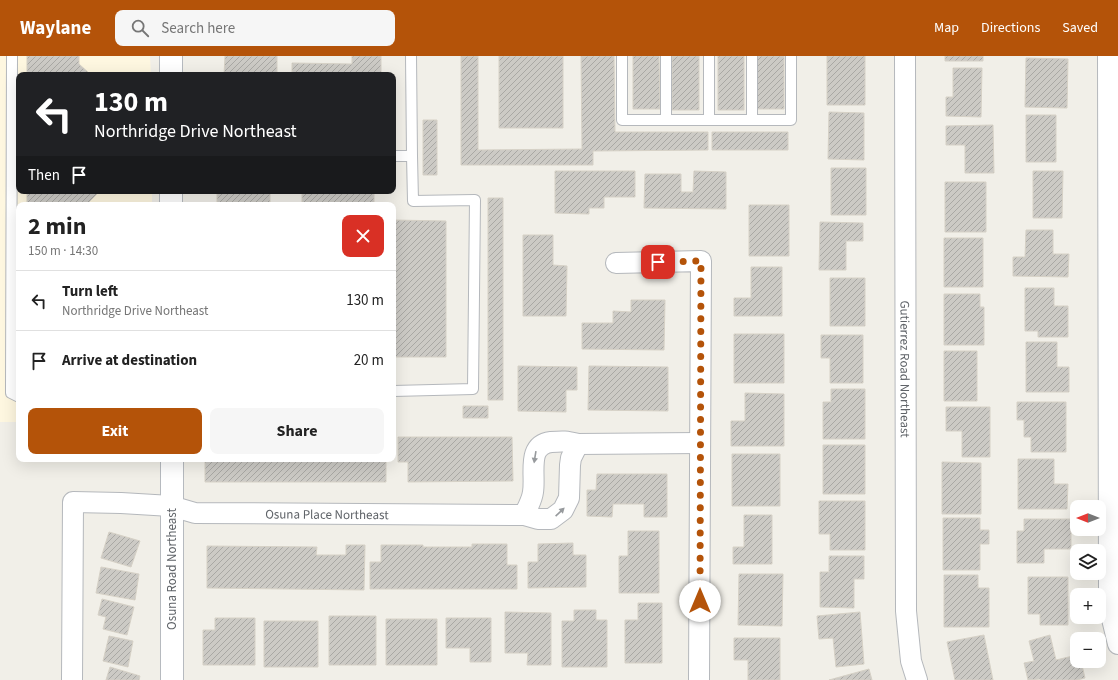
<!DOCTYPE html>
<html lang="en">
<head>
<meta charset="utf-8">
<style>
	body { margin:0; font-family:"Source Sans 3",sans-serif; background:#f6f6f6; color:#222; height:100vh; display:flex; flex-direction:column; font-size:15px; white-space:nowrap }
	* { box-sizing:border-box; margin:0 }
	p { font-size:13px; color:#767676 }
	.icon { flex:none; width:22px; height:22px; fill:none; stroke:currentColor; stroke-width:2; stroke-linecap:round; stroke-linejoin:round }
	.map { position:relative; flex:1; overflow:hidden }
	.sheet { position:absolute; left:16px; top:146px; width:380px; height:260px; display:flex; flex-direction:column; background:#fff; border-radius:8px; box-shadow:0 4px 16px #0002 }
	.sheet>* { flex:none }
	.top-card { position:absolute; left:16px; top:16px; width:380px; height:122px; border-radius:8px; box-shadow:0 4px 16px #0002; background:#202124; color:#fff; overflow:hidden }
	.needle { width:26px; rotate:270deg }
	.tools { position:absolute; left:1070px; top:444px; display:grid; gap:8px }
	.tools a { display:grid; place-items:center; width:36px; height:36px; border-radius:8px; background:#fff; box-shadow:0 4px 16px #0002; font-size:20px }
	.pin { position:absolute; display:grid; place-items:center; width:34px; height:34px; color:#fff; margin:-17px; border-radius:8px; box-shadow:0 2px 6px #0006 }
	.me { position:absolute; width:44px; margin:-22px; rotate:0deg; stroke-linejoin:round; filter:drop-shadow(0 0 3px #0008) }
	.turn { display:flex; align-items:center; gap:14px; height:84px; padding:0 12px; font-size:18px }
	.turn .icon { width:52px; height:52px; stroke-width:2.5 }
	.turn b { display:block; font-size:28px; line-height:34px }
	.then { display:flex; align-items:center; height:38px; padding:0 12px; background:#0003; gap:8px; font-size:15px }
	.round { display:grid; place-items:center; flex:none; width:42px; height:42px; border-radius:8px; background:#f6f6f6 }
	.overview { display:flex; align-items:center; justify-content:space-between; height:68px; padding:0 12px }
	h1 { font-size:24px; font-weight:700; line-height:30px }
	.primary-button { display:flex; gap:8px; margin-top:auto; padding:8px 12px }
	.primary-button a { flex:1; height:46px; border-radius:8px; background:#b45309; color:#fff; font-size:16px; font-weight:700; line-height:46px; text-align:center }
	.primary-button a+a { background:#f6f6f6; color:#222 }
	ul { padding:0; list-style:none }
	li { display:flex; align-items:center; gap:12px; height:60px; padding:0 12px; border-top:1px solid #e0e0e0 }
	li div { flex:1 }
	li b { display:block; font-size:15px }
	li em { font-style:normal }
	header { display:flex; align-items:center; gap:24px; box-sizing:border-box; height:56px; padding:0 20px; background:#b45309; color:#fff }
	header strong { font-size:19px }
	nav { display:flex; gap:22px; margin-inline-start:auto; font-size:14px }
	.search { width:280px; height:36px; background:#f6f6f6; display:flex; align-items:center; gap:10px; box-sizing:border-box; padding:0 14px; border-radius:8px; color:#767676; font-size:15px }
	.map>svg:first-child { display:block }
	.commercial { fill:#fef7e0 }
	.building { fill:url(#building-hatch); stroke:#d6d1c6 }
	.lines { fill:none; stroke-linecap:round; stroke-linejoin:round }
	.lane-casing { stroke:#b5b8bc; stroke-width:12 }
	.street-casing { stroke:#b5b8bc; stroke-width:22 }
	.secondary-casing { stroke:#b6babf; stroke-width:24 }
	.lane { stroke:#fff; stroke-width:10 }
	.street { stroke:#fff; stroke-width:20 }
	.secondary { stroke:#fff; stroke-width:22 }
	.oneway { fill:#979a9d }
	.route { stroke:#b45309; stroke-width:7; stroke-dasharray:0 12.6 }
	.labels { text-anchor:middle; stroke-width:3; stroke-linejoin:round; paint-order:stroke }
	.street-label { font-size:13px; fill:#5f6368; stroke:#fff }
</style>
</head>
<body>
<header>
<strong>Waylane</strong>
<div class="search"><svg class="icon" aria-label="search" viewBox="0 0 24 24"><circle cx="10" cy="10" r="6"/><path d="M15 15l6 6"/></svg>Search here</div>
<nav><a>Map</a><a>Directions</a><a>Saved</a></nav>
</header>
<div class="map">
<svg width="1118" height="624" viewBox="0 0 1118 624">
	<defs>
		<pattern id="building-hatch" width="6" height="6" patternUnits="userSpaceOnUse"><rect width="6" height="6" fill="#cccac5"/><path d="M-1 1l2-2M0 6l6-6M5 7l2-2" fill="none" stroke="#a9a8a4"/></pattern>
	</defs>
	<rect width="100%" height="100%" fill="#f1efe8"/>
	<!-- commercial -->
	<path class="commercial" d="M0,0h150l1,19h-132v116h133v14h-133v217h-19z"/>
	<!-- building -->
	<path class="building" d="M27,0h52v8l12,11h-64z
		M225,0h52v19h-53z
		M352,0h29v19h-89v-12l60,1z
		M461,0h17v94l104,-1 -1,-93h33l1,76h93v18l-115,1v14h-132z
		M499,0h64v72h-64z
		M633,0h26l1,53h-27z
		M672,0h27v54h-27z
		M718,0h26v54h-26z
		M757,0h27v53h-27z
		M827,0h38v49h-38z
		M945,0h38v5h-38z
		M1026,2l42,1 -1,49 -42,-1z
		M953,12h29l-1,49 -35,-1v-19h7z
		M829,56l35,1v47l-36,-1z
		M1026,59h30v47h-30z
		M423,64h14v55h-14z
		M993,69l1,48h-29v-28h-19v-19z
		M712,76h76v18h-76z
		M831,112h35v47h-35z
		M555,115h80v26h-31v11h-15v6l-34,-1z
		M694,115l32,1v37l-82,-1 1,-34h36v18h12z
		M1033,115h30l-1,47h-29z
		M945,126h41v50h-41z
		M27,135h73l-14,14h-59z
		M217,135h53v14h-53z
		M302,135h72v14h-72z
		M488,142h15v202h-15z
		M749,149h40v51h-40z
		M393,164l53,1v136h-53z
		M820,166l43,1v18h-17v29h-27z
		M1026,174h27v24h16l-1,23 -55,-1v-19h12z
		M523,179h30v30l14,1 -1,50h-43z
		M944,182h39v49h-39z
		M751,211h31v49h-48v-18h17z
		M830,222h35v48h-35z
		M1025,232h29v18h14v31h-30v-6h-13z
		M944,238h36v13h4v38h-40z
		M631,244h34l-1,50 -82,-1v-26h31v-12l18,1z
		M734,278h50v49h-50z
		M821,279h42v48h-33v-25h-9z
		M1026,286h31v25h12v25h-43z
		M944,295h33v50h-33z
		M518,310l59,1v23h-11v22l-48,-1z
		M589,310l79,1v44l-80,-1z
		M831,333h34v50h-42v-37h8z
		M745,337l39,1v52h-53v-25h14z
		M1017,346h49v50h-35v-15h-7v-17h-7z
		M463,350h25v12h-25z
		M946,351h44v50h-28v-26h-16z
		M398,381h114l1,44 -105,1v-20h-10z
		M823,389h42v49h-42z
		M732,398h48v52h-48z
		M205,403h181v23h-181z
		M1018,403h36v25h14l-1,25h-49z
		M942,406l39,1v51h-39z
		M597,418h70v43h-23v-13h-31l-1,13 -25,-1v-26h9z
		M819,445h46v49h-35v-16h-11z
		M744,459h28v49h-39v-17h11z
		M943,462h37v12h9v14h-9v26h-37z
		M1024,463h47v30h-27v14h-27v-32h7z
		M628,475h31v62h-40v-37h9z
		M109,476l31,9 -9,26 -30,-9z
		M573,487v12h13v32l-58,1v-26h10v-18z
		M472,488h35v21h10v24h-147v-27h11v-17h42v2h49z
		M346,489h19l-1,45 -157,-2v-42l110,1 -1,8h30z
		M829,500h35v23h-10v29l-34,-1v-35h9z
		M101,511l38,7 -4,26 -39,-7z
		M739,518h44l-1,52 -44,-1z
		M944,519h34v13h11v39h-45z
		M1028,521h40v48h-28v-11h-12z
		M102,543l32,8 -7,28 -24,-6 3,-12 -8,-2z
		M638,547h24v60h-37v-43h13z
		M574,554h22v10h11v47h-45v-46h12z
		M505,556l46,1v52h-24l1,-12h-23z
		M860,556l4,52 -28,3 -3,-29 -14,1 -2,-23z
		M329,560h47v49h-47z
		M215,562h40v47h-52v-35h12z
		M446,562h45v44h-21v-14h-24z
		M386,563h51v46h-51z
		M264,565h54v46h-54z
		M984,579l9,45h-38l-8,-38z
		M1050,579l6,25 21,-5v6h4l4,17 -8,2h-36l-1,-1 -12,1 -4,-17 10,-2 -5,-20z
		M109,580l24,5 -5,26 -25,-6z
		M734,582h46v42h-32v-20h-14z
		M110,611l30,9 -1,4h-33z
		M869,613l3,11h-43z"/>
	<g class="lines">
		<!-- lane casing -->
		<g class="lane-casing">
			<path id="lane" d="M12,0l-1,337 8,4
				M622,0v64h169v-64
				M666,0v64
				M709,0v64
				M752,0v64
				M393,100h19
				M393,335l80,-2 2,-189 -62,1 -1,-45 -1,-100"/>
		</g>
		<!-- street casing -->
		<g class="street-casing">
			<g id="street">
				<path id="s1" d="M905,0l1,555 5,50 6,19"/>
				<path d="M1108,0l1,532 3,31 6,25"/>
				<path d="M616,207l85,-2 -2,419"/>
				<path d="M524,459c4,-8 8,-15 9,-23 3,-18 -7,-47 18,-50 12,-1 15,-1 27,2l122,-1"/>
				<path id="s2" d="M72,624l1,-178 48,1 50,3 24,7 329,2 14,4h13l12,-9 6,-12 1,-33 1,-7 7,-14"/>
			</g>
		</g>
		<!-- secondary casing -->
		<g class="secondary-casing">
			<path id="secondary" d="M171,0v19
				M171,135v14
				M172,624v-221"/>
		</g>
		<!-- lane -->
		<use href="#lane" class="lane"/>
		<!-- street -->
		<use href="#street" class="street"/>
		<!-- secondary -->
		<use href="#secondary" class="secondary"/>
	</g>
	<!-- one-way arrows -->
	<defs><path id="oneway-solid" d="M-6-.8H1V-3.2L6.5 0L1 3.2V.8H-6Z"/></defs>
	<g class="oneway">
		<use href="#oneway-solid" transform="translate(535 401) rotate(99)"/>
		<use href="#oneway-solid" transform="translate(560 456) rotate(-43)"/>
	</g>
	<g class="lines">
		<!-- route -->
		<path class="route" d="M658,206l43,-1 -1,340"/>
	</g>
	<g class="labels">
		<!-- street labels -->
		<g class="street-label">
			<text dy="5" stroke="none"><textPath href="#s1" startOffset="313">Gutierrez Road Northeast</textPath></text>
			<text dy="5" stroke="none"><textPath href="#s2" startOffset="433">Osuna Place Northeast</textPath></text>
			<text transform="translate(171 513) rotate(-90)" y="5">Osuna Road Northeast</text>
		</g>
	</g>
</svg>
<div class="tools">
<a><svg class="needle" viewBox="-14 -14 28 28"><path d="M0-13l5 13h-10z" fill="#e53935"/><path d="M0 13l5-13h-10z" fill="#767676"/></svg></a>
<a><svg class="icon" aria-label="layers" viewBox="0 0 24 24"><path d="M12 4l9 5-9 5-9-5zM3 14l9 5 9-5"/></svg></a>
<a>+</a>
<a>−</a>
</div>
<div class="pin" style="left:658px;top:206px;background:#d93025"><svg class="icon" aria-label="arrive" viewBox="0 0 24 24"><path d="M6 21V4h12l-3 4 3 4H6"/></svg></div>
<svg class="me" style="left:700px;top:545px" viewBox="-20 -20 40 40"><circle r="19" fill="#fff"/><path d="M0-13L10 11 0 6-10 11z" fill="#b45309"/></svg>
<div class="top-card">
<div class="turn"><svg class="icon" aria-label="left" viewBox="0 0 24 24"><path d="M17 20v-9H6M10 6l-5 5 5 5"/></svg><div><b>130 m</b>Northridge Drive Northeast</div></div>
<div class="then">Then<svg class="icon" aria-label="arrive" viewBox="0 0 24 24"><path d="M6 21V4h12l-3 4 3 4H6"/></svg></div>
</div>
<section class="sheet">
<div class="overview"><div><h1>2 min</h1><p>150 m · 14:30</p></div><a class="round" style="background:#d93025;color:#fff"><svg class="icon" aria-label="close" viewBox="0 0 24 24"><path d="M6 6l12 12M18 6L6 18"/></svg></a></div>
<ul>
<li><svg class="icon" aria-label="left" viewBox="0 0 24 24"><path d="M17 20v-9H6M10 6l-5 5 5 5"/></svg><div><b>Turn left</b><p>Northridge Drive Northeast</p></div><em>130 m</em></li>
<li><svg class="icon" aria-label="arrive" viewBox="0 0 24 24"><path d="M6 21V4h12l-3 4 3 4H6"/></svg><div><b>Arrive at destination</b></div><em>20 m</em></li>
</ul>
<div class="primary-button"><a>Exit</a><a>Share</a></div>
</section>
</div>
</body>
</html>
